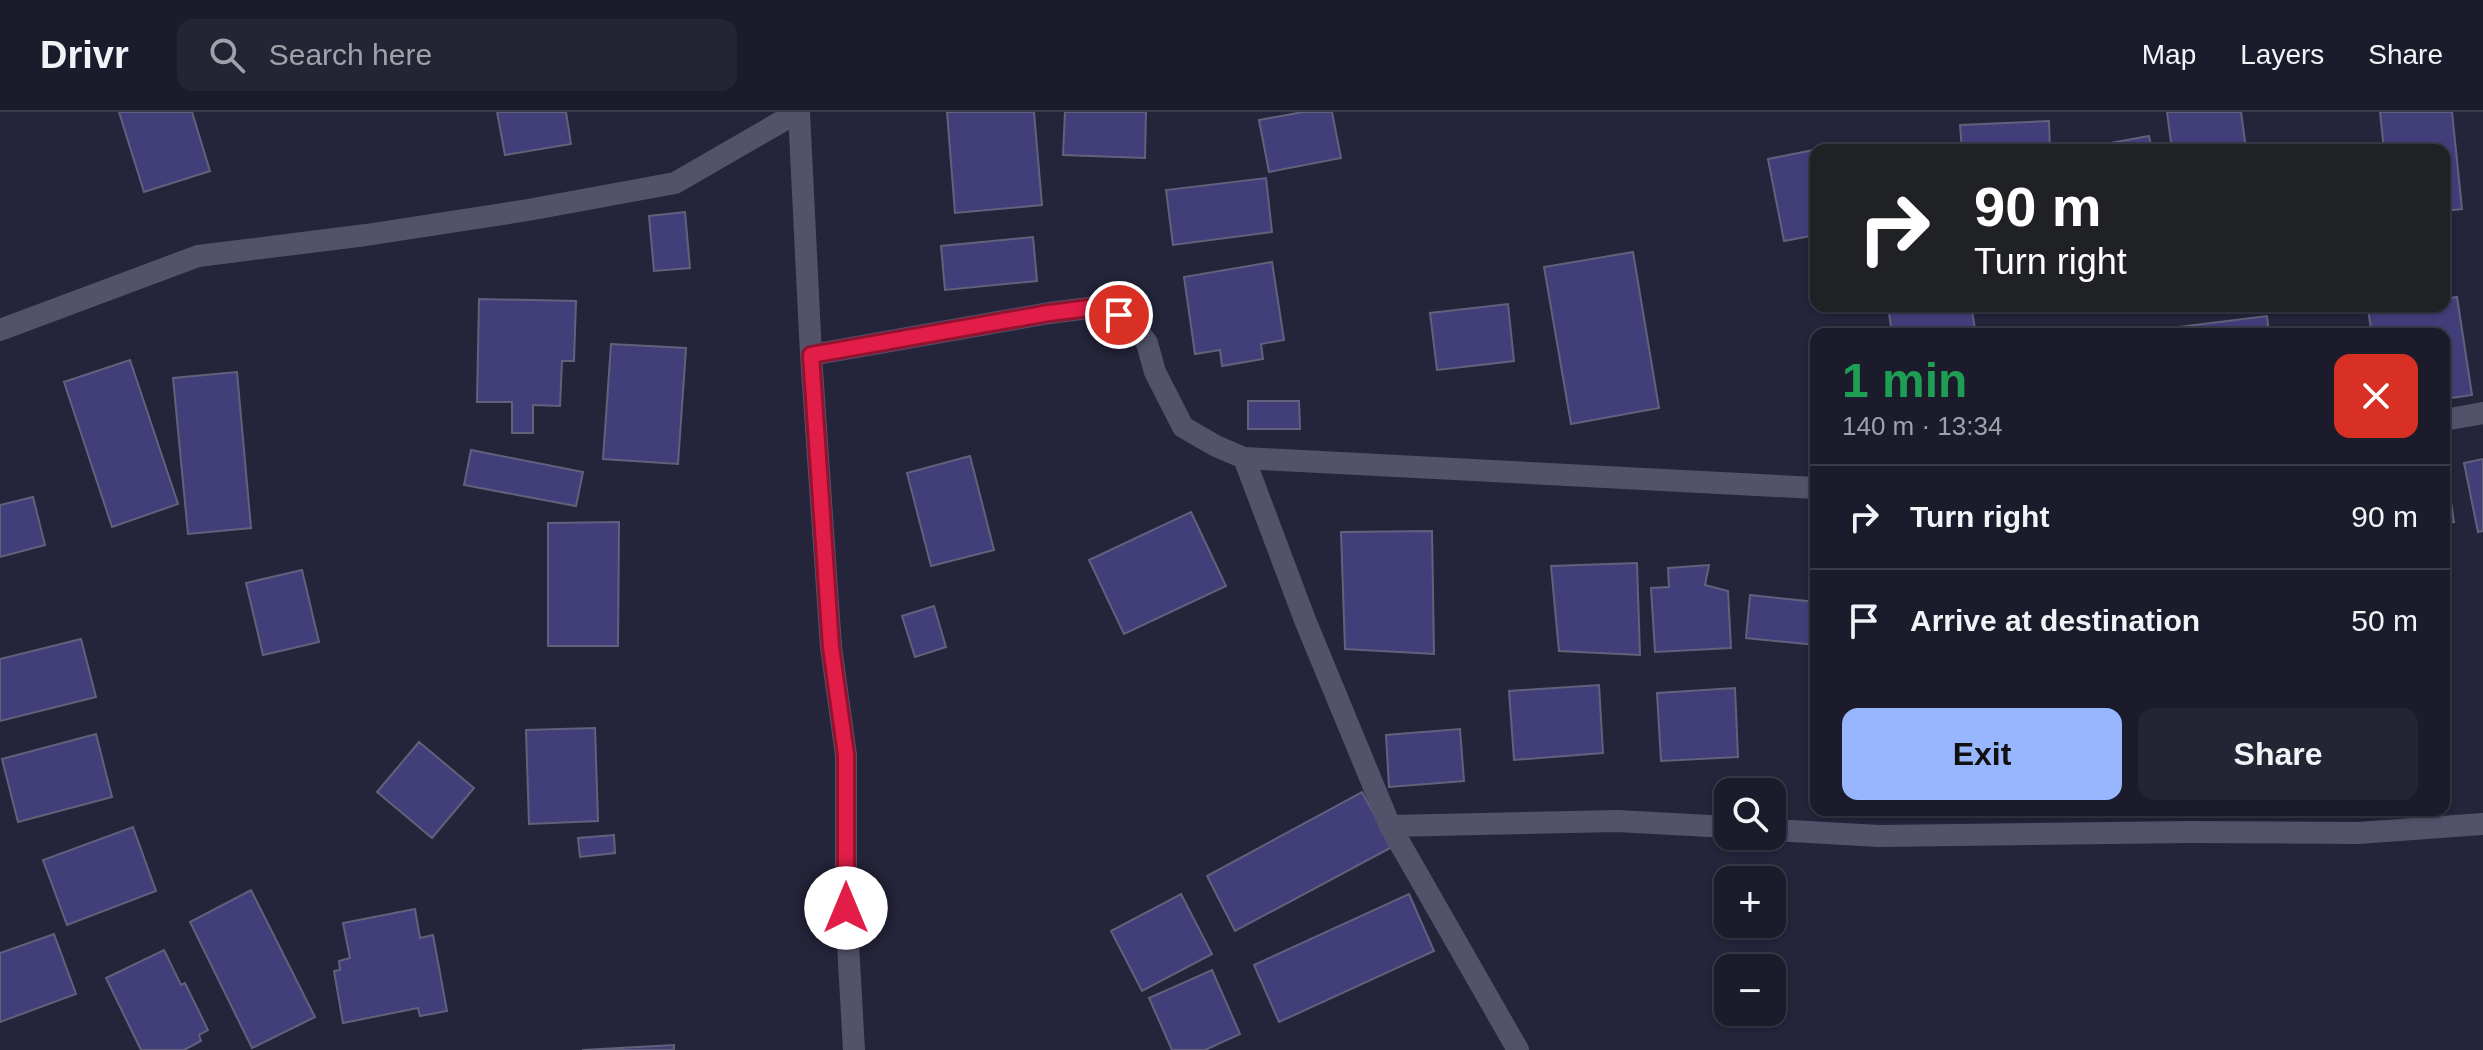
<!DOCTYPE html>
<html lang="en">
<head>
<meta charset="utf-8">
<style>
	body { margin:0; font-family:Arial,sans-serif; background:#242434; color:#f1f3f6; height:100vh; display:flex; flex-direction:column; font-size:30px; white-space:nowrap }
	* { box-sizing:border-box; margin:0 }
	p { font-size:26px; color:#a0a1a9 }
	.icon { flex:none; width:44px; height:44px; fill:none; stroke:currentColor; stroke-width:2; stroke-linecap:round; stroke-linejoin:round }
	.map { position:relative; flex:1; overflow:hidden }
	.details { position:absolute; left:1810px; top:216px; width:640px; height:488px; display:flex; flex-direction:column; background:#1b1b2c; border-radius:16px; box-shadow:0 2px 6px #0004,0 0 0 2px #393948 }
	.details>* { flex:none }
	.banner { position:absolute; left:1810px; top:32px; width:640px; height:168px; border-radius:16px; box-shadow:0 2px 6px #0004,0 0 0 2px #393948; background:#202124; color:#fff; overflow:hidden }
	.fabs { position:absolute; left:1714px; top:666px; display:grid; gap:16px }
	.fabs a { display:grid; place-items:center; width:72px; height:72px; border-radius:16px; background:#1b1b2c; box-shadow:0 2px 6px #0004,0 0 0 2px #393948; font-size:40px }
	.pin { position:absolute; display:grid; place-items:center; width:68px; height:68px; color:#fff; margin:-34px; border:4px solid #fff; border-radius:50%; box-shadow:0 2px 8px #0007 }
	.me { position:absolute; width:88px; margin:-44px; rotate:0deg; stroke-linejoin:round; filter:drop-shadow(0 0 6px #0008) }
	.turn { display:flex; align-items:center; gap:28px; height:168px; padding:0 32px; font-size:36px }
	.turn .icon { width:104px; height:104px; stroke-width:2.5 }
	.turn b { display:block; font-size:56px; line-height:68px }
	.round { display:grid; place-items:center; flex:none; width:84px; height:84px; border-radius:16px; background:#242434 }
	.summary { display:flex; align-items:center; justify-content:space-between; height:136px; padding:0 32px }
	h1 { font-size:48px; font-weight:700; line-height:60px; color:#1e9e55 }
	.button { display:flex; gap:16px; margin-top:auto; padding:16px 32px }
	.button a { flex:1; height:92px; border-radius:16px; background:#97b6fd; color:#111; font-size:32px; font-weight:700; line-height:92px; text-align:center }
	.button a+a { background:#242434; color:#f1f3f6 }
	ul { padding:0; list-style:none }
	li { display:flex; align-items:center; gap:24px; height:104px; padding:0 32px; border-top:2px solid #393948 }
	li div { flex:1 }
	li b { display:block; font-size:30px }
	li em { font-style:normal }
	header { display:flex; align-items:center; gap:48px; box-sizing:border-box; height:112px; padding:0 40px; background:#1b1b2c; border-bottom:2px solid #393948 }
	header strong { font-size:38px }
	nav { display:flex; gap:44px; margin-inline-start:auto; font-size:28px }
	.search { width:560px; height:72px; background:#242434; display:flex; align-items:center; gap:20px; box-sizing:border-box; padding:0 28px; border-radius:16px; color:#a0a1a9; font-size:30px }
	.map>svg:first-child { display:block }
	.building { fill:#423e7a; stroke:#61617b; stroke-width:2 }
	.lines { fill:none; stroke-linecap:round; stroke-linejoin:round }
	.minor { stroke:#52526b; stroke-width:22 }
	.route-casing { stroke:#92132f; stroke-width:20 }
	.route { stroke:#e11d48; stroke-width:14 }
</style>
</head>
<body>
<header>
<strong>Drivr</strong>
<div class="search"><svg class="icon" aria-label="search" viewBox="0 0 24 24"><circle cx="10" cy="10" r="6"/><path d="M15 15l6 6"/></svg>Search here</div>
<nav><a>Map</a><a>Layers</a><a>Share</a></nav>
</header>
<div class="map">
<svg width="2483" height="938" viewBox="0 0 2483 938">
	<rect width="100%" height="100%" fill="#24243a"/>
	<!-- building -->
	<path class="building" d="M119,0h73l18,59 -66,21z
		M497,0h69l5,32 -66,11z
		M947,0h87l8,93 -87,8z
		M1065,0h81l-1,46 -82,-3z
		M1303,0h29l9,46 -72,14 -10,-52z
		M2167,0h74l5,36 -74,2z
		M2380,0h72l10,97 -18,2v-61h-60z
		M2049,9l1,29h-88l-2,-25z
		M2149,24l3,14h-80z
		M1829,35l1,3h-14v85l-32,6 -16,-82z
		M1266,66l6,54 -99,13 -7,-55z
		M685,100l5,56 -36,3 -5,-55z
		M1033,125l4,44 -92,9 -4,-44z
		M1633,140l26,156 -88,16 -27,-157z
		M1272,150l12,78 -23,4 2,15 -41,7 -2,-16 -25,4 -11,-77z
		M2457,185l15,98 -28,4v-65h-72l-4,-24 27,-4h49v-7z
		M479,187l97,2 -2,60h-12l-2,45 -27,-1v28h-21v-31h-35z
		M1508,192l6,57 -77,9 -7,-57z
		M1888,194h83l5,28h-84z
		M2267,204l2,18h-90l-1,-7z
		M611,232l75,4 -8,116 -75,-5z
		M130,248l48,144 -66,23 -48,-145z
		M237,260l14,156 -63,6 -15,-156z
		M1248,289h51l1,28h-52z
		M471,338l112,22 -7,34 -112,-21z
		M2444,343l10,67 -10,1z
		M970,344l24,94 -63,16 -24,-93z
		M2483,347v72l-5,1 -14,-69z
		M33,385l12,48 -45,12v-52z
		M1191,400l35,74 -102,48 -35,-74z
		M619,410l-1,124h-70v-123z
		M1432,419l2,123 -89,-5 -4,-117z
		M1637,451l3,92 -81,-4 -8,-85z
		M1709,453l-4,20 23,6 3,57 -76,4 -4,-64 18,-1 -1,-19z
		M302,458l17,72 -56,13 -17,-72z
		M1750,483l66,7v43l-70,-7z
		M934,494l12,41 -31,10 -13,-41z
		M81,527l15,58 -96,24v-62z
		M1599,573l4,68 -89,7 -5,-69z
		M1735,576l3,69 -77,4 -4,-68z
		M595,616l3,93 -69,3 -3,-94z
		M1460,617l4,52 -75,6 -3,-52z
		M96,622l16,63 -94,25 -16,-63z
		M419,630l55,46 -42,50 -55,-46z
		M1362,680l30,55 -157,84 -28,-55z
		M133,715l23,64 -89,34 -24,-65z
		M614,723l1,18 -35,4 -2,-19z
		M251,778l64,127 -63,31 -62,-126z
		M1181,782l31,60 -70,37 -31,-60z
		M1409,782l25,57 -155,71 -25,-57z
		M415,797l5,29 13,-3 14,76 -27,5 -2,-8 -75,15 -9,-52 6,-1 -1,-9 11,-3 -7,-35z
		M54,822l22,60 -76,28v-69z
		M164,838l17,35 4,-2 23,47 -9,5 2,6 -17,9h-43l-35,-72z
		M1212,858l28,64 -35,16h-33l-23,-52z
		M674,933v5h-92z"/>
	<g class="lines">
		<!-- minor -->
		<path class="minor" d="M799,0l12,243 20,292 15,108v153l8,142
			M0,218l198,-74 168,-21 162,-25 147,-27 123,-71
			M811,243l238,-42 56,-7 28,18 14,19 8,29 28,55 33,19 28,12 572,30
			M2444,308l39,-7
			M1244,346l61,162 85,206 128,224
			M1390,714l227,-5 111,6
			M1772,718l107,6 309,-4 170,1 125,-9"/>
	</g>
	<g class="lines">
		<!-- route casing -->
		<g class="route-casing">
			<path id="route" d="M846,796v-153l-15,-108 -20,-292 238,-42 56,-7 14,9"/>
		</g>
		<!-- route -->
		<use href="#route" class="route"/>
	</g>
</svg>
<div class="fabs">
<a><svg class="icon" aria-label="search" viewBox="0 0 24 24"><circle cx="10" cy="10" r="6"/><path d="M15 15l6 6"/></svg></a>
<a>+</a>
<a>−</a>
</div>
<div class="pin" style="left:1119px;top:203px;background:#d93025"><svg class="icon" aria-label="arrive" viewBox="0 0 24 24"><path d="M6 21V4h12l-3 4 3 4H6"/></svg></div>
<svg class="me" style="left:846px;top:796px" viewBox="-20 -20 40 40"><circle r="19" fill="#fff"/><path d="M0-13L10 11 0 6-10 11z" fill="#e11d48"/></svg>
<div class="banner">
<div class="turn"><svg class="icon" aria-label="right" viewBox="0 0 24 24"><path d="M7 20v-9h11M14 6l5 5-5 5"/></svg><div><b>90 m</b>Turn right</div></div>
</div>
<section class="details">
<div class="summary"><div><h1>1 min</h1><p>140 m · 13:34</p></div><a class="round" style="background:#d93025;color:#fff"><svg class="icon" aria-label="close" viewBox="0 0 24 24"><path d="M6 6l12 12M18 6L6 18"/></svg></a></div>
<ul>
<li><svg class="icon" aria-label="right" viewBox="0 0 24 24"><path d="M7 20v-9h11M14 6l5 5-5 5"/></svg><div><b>Turn right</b></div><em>90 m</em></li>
<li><svg class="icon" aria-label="arrive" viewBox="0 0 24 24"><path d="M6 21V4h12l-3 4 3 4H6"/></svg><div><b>Arrive at destination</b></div><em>50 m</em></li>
</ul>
<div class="button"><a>Exit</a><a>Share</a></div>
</section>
</div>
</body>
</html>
